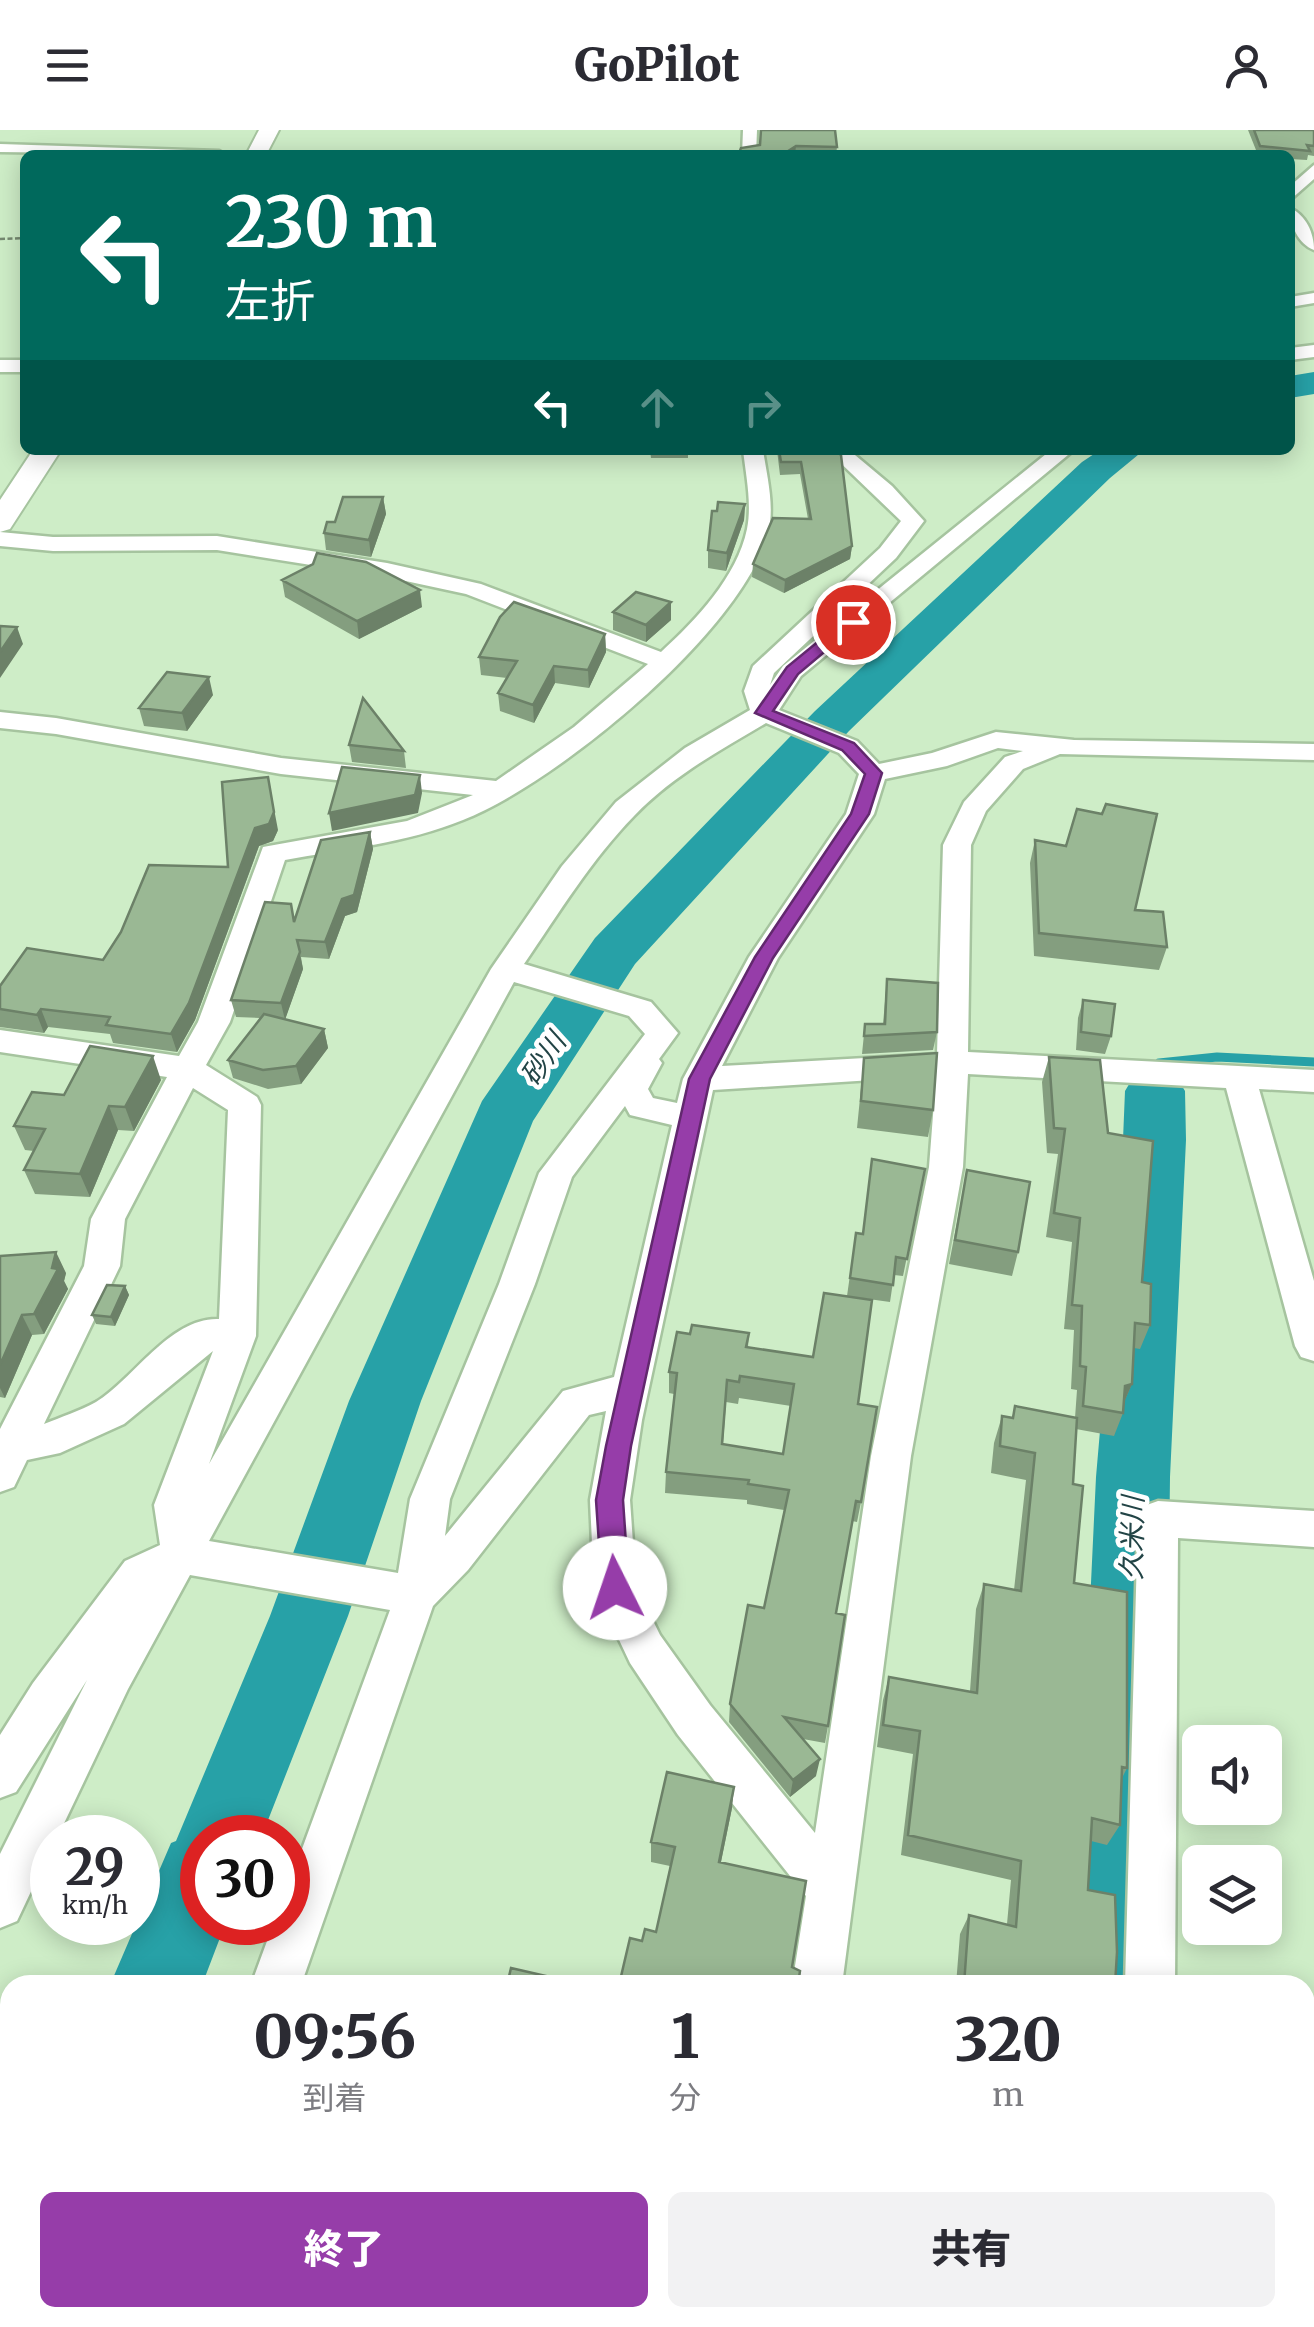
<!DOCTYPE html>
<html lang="ja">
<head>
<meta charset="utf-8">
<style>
	body { margin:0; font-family:Merriweather,"Noto Sans JP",serif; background:#f2f2f3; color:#2b2b33; height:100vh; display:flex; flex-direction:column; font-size:38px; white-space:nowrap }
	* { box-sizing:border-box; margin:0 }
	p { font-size:32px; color:#7c7c81 }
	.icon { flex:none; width:55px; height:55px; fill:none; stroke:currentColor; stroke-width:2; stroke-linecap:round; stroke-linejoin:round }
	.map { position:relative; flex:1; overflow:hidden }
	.panel { position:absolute; left:0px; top:1845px; width:1315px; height:352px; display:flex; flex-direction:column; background:#fff; border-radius:30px 30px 0 0; box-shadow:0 5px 25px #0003 }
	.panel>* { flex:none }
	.hud { position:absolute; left:20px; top:20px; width:1275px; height:305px; border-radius:15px; box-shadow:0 5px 25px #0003; background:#00695c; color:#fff; overflow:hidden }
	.tools { position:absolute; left:1182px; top:1595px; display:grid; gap:20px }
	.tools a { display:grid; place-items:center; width:100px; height:100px; border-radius:15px; background:#fff; box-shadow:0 5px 25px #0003; font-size:50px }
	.speed { position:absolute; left:30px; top:1685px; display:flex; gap:20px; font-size:50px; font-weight:700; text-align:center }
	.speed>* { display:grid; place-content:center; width:130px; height:130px; border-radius:50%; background:#fff; box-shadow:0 5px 25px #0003; line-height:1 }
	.speed small { font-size:25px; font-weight:400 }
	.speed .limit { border:15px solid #d22; background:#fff; color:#111 }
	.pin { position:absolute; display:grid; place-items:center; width:85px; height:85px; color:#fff; margin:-42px; border:5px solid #fff; border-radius:50%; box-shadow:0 2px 10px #0007 }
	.me { position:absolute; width:110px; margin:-55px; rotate:356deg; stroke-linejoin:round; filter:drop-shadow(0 0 8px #0008) }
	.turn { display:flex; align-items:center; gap:35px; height:210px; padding:0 40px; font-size:45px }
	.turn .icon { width:130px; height:130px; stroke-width:2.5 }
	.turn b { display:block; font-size:70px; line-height:85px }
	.lanes { display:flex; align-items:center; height:95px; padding:0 40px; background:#0003; justify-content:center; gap:50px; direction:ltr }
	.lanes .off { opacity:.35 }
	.eta { display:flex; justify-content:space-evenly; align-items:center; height:170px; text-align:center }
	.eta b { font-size:60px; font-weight:800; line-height:70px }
	.action { display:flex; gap:20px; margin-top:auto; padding:20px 40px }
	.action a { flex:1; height:115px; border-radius:15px; background:#963da9; color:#fff; font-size:40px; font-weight:800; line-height:115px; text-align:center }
	.action a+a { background:#f2f2f3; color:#2b2b33 }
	header { display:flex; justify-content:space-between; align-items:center; height:130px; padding:0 40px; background:#fff; font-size:45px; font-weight:800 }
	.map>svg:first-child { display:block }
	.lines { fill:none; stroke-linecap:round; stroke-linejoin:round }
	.stream { stroke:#27a1a7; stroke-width:9 }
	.river { fill:#27a1a7; fill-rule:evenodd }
	.minor-casing { stroke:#a6c49f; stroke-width:5 }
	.secondary-casing { stroke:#a6c49f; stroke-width:4 }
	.path { stroke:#758970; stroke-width:2.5; stroke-dasharray:5 2.5; stroke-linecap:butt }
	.minor { fill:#fff; fill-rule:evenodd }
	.secondary { fill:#fff; fill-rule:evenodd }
	.wall { fill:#849e7f; fill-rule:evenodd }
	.shaded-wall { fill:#6c8168 }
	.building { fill:#9ab894; stroke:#6c8168; stroke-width:2.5; fill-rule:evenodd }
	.route { fill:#963da9; stroke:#62286e; stroke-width:2.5 }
	.labels { text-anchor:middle; stroke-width:9; stroke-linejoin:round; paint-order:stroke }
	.water-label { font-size:28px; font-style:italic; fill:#224446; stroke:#fff }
</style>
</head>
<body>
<header><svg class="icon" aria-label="menu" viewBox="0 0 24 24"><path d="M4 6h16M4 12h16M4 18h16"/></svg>GoPilot<svg class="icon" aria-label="person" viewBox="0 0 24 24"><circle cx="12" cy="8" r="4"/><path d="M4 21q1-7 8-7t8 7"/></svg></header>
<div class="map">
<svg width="1314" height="2197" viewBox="0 0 1314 2197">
	<rect width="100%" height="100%" fill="#ceedc7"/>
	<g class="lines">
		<!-- stream -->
		<path class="stream" d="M1155,961l4,-28 58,-6 97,5"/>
		<!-- river -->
		<path class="river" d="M1314,242v22l-24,4v-22z
			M1100,320h44l-34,28 -261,253 -214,233 -102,157 -112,280 -73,215 -87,222h-59v84h24l-24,63h-92l61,-142 5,-2 94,-225 79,-215 133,-300 113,-163 220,-227 267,-249z
			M1155,940l21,6 9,15 1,49 -16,337 -6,508h-92l24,-508 25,-289 4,-97 9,-15z
			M10,2140v48h59l-3,9h-66v-53z
			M1046,2188h102v9h-104z"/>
		<!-- minor casing -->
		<g class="minor-casing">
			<path id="minor" d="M743,0h14l-1,25h-14z
				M0,14l219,7 7,4 -226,-3z
				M1314,35v14l-24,21v-14z
				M1290,78c16,7 24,25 24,42 -16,-6 -24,-25 -24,-42z
				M1314,163v10l-24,4v-10z
				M1314,215v12l-24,3v-12z
				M0,230h25v12h-25z
				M743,320h20c4,26 12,57 5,83 -25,98 -213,251 -305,287 -56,23 -118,29 -178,40l-55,162 -24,43 51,32 4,8 -5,231 -47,128 282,-495 71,-103 54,-64 69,-54 65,-38 -6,-19 9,-25 127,-118 21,-27 -74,-71h22l43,36 32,35 -28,37 -122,115 -4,12 13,-19 268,-216h23l-273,226 -22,34 78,31 22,23 53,-11 64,-21 78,8 240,4v16l-254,-6 -37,15 -37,42 -15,34 -3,207 346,18v22l-55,-3 55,192v80l-13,-4 -6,-11 -69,-258 -258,-14 -5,93 -52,289 -69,529h-50l14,-89 -128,-161 -48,-72 -36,-76 -4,-87 16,-89 -17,4 -121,155 -35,36 -132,379h-50l23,-63h14v-35l102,-277 -200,-35 -62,114 -71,149h-5v9l-35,74 -17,7v-74l87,-174 -71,112 -16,6v-63l33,-52 92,-122 35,-16 -6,-40 59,-154 -89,73 -64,29 -33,7 -13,27 -14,5v-63l84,-163 7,-47 76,-142 -167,-25v-22l179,26 19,-34 65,-175 144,-26 66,-26 -192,-21 -225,-40 -56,-6v-16l56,6 225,40 215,23 78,-54 74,-63 -182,-70 -79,-17 -170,-27 -164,1 -53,-5v-14l53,5 164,-1 170,27 94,21 180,68c35,-32 76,-75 86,-123 5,-25 -1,-53 -4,-79zM766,593l73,30 20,21 -13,40 -97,143 -66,122 -6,24 -24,-5 -5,-9 14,-26 -3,-4 19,-26 -27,-31 -127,-38c35,-51 67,-104 110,-148 37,-39 86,-66 132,-93zM998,618l25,3 -18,6 -41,45 -21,43 -6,209 -215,12 56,-108 96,-144 11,-35 62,-13zM514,852l115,34 16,18 -106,139 -40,111 -89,215 -12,74 -189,-32zM936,946l-7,91 -58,289 -56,377 -105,-128 -50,-70 -24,-49 -6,-86 12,-80 71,-330zM193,958l35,22 -9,209c-49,-2 -85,60 -123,83 -16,9 -35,15 -52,22l76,-158 5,-47zM625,976l5,9 42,10 -58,252 -51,14 -118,145 5,-37 85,-215 37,-107z
				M1158,1371l156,10v36l-136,-9 -3,447h-50l13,-466 6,-13z
				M127,2188h56l-4,9h-56z
				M748,2188h56l-2,9h-56z
				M1116,2188h56v9h-56z"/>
		</g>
		<!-- secondary casing -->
		<g class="secondary-casing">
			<path id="secondary" d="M259,0h20l-13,25h-20z
				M33,320h28l-51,79 -10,3v-32z"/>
		</g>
		<!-- path -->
		<path class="path" d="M0,109l25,-1"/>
		<!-- minor -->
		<use href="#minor" class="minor"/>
		<!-- secondary -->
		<use href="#secondary" class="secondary"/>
	</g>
	<!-- wall -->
	<path class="wall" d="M1248,0h66v26l-6,-1 -1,5 -17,-1v-4h-32z
		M760,15l77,2 -1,8h-97v-2z
		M650,320h38v8h-37z
		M777,320h59l16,96 -2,13 -66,34 -32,-16 1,-13 55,-45 -8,-45 -20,1z
		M383,367l3,17 -15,43 -45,-7 -2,-17 11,-11z
		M745,374l-1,16 -18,51 -18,-3v-18l9,-39z
		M282,450l140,27 -63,32 -74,-42z
		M613,482l58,8 -25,22 -33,-12z
		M605,504l1,18 -17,36 -34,-5 -21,40 -34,-12 -2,-18 9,-15 -26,-3 -2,-18z
		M213,565l-26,36 -43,-5 -5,-18z
		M349,615l55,6 2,17 -54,-6z
		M278,700l-5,11 -14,5 -64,174 -18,32 -64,-9 -3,-9 -62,-7 -4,6 -44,-6v-41l103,-26 18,-28 107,-65z
		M370,702l3,17 -16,63 -12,4 -16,43 -28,-2 2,12 -18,50 39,10 4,19 -27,36 -33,5 -35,-11 -5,-18 32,-42 -24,-1 -5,-17 64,-79z
		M1035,710l100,70 32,37 -8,23 -125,-14 -4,-93z
		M887,849l50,53 -4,18 -71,4 3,-30h18z
		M1083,870l28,36 -6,18 -29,-4 2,-32z
		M1049,927l59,76 34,149 8,43 -10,24 -6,-1 -2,36 -8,18 -1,11 -9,23 -38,-7 -3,55 1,99 53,185 -5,10 -2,47 -13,20 -16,-4 -3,49 27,95h-159l4,-51 9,-19 38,9 4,-44 -110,-25 12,-101 -36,-7 6,-47 6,-23 81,14 6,-82 8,-25 30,6 12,-110 -35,-7 3,-30 8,-27 10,2 3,-12 60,12 2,-28 -6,-1 3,-59 -10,-1 8,-87 -26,-5 12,-83 -11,-1 -5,-71z
		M864,928l69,52 -5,27 -71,-9z
		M161,950l-27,51 -16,-1 -28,67 -55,-3 -11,-24 10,-19 -9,-1 -11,-24 50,-31z
		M925,1039l-22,107 -9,-1 -4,27 -43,-6 9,-63 6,1z
		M967,1040l51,82 -6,24 -63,-12z
		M0,1126l66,17 -2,8 4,8 -24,45 -12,1 -27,63 -5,-1z
		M125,1156l4,9 -14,31 -19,-2 -4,-9z
		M749,1203l-1,14 110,57 3,98 -4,20 -5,-1 -16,92 -8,113 -3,17 -22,-4 13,37 -26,21 -61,-75 1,-18 34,-96 20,-98 -37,-6v-4l-82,-7 1,-21 8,-78 -5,-1v-21l21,-38zM739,1268l52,8 -8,48 -60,-10 3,-42 12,2z
		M732,1678l-11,54 85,19 -164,60 14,-9 14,-66 -19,-4v-20z"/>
	<!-- shaded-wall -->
	<path class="shaded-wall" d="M796,16l-1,9h-11l1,-2z
		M383,367l3,17 -15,43 -2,-17z
		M745,374l-1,16 -18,51 1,-18z
		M852,416l-2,13 -66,34 1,-13z
		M420,460l2,17 -63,32 -2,-18z
		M671,472v18l-25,22v-17z
		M17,497l6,17 -23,34v-26z
		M605,504l1,18 -17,36 -1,-18z
		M554,536l1,17 -21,40 -1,-18z
		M209,547l4,18 -26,36 -5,-18z
		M420,645l2,18 -4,20 -86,18 -3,-18z
		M268,647l10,53 -5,11 -14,5 -64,174 -18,32 -6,-18z
		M370,702l3,17 -16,63 -12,4 -16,43 -4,-17z
		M297,810l6,29 -18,51 -4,-17z
		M41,879l7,18 -4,6 -7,-18z
		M324,899l4,19 -27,36 -5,-18z
		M153,926l8,24 -27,51 -9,-24z
		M109,976l9,24 -28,67 -10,-23z
		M56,1122l10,21 -2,8 4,8 -24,45 -10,-20 18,-46z
		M125,1156l4,9 -14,31 -4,-9z
		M22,1185l10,20 -27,63 -5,-10v-23z
		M1132,1254l-10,23 3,-21z
		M820,1629l-4,17 -26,21 3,-17z
		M734,1657l-2,21 -15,73 2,-19z"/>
	<!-- building -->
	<path class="building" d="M761,0h74l2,17 -41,-1 -11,7h-46l2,-5 19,-3z
		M1254,0h60v16l-7,-1 3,6 -50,-5z
		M779,320h57l5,5 11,91 -67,34 -32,-16 20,-46 38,1 -10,-57h-20z
		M343,367h40l-14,43 -45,-7 3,-11h8z
		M718,372l27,2 -18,49 -19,-3 4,-39h5z
		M317,423l49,9 54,28 -63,31 -75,-41 31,-16z
		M636,462l35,10 -25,23 -33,-13z
		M514,472l91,32 -17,36 -34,-4 -21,39 -35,-12 19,-32 -38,-4 21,-40z
		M0,496l17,1 -17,25z
		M167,542l42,5 -27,36 -43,-5z
		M363,568l41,53 -55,-6z
		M342,637l78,8 -5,20 -86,18z
		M268,647l6,35 -5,12 -14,4 -66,175 -18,31 -65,-9 4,-8 -69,-8 -4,6 -37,-6v-23l27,-38 76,12 18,-28 28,-67 79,2 -6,-85z
		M1106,674l51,10 -22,96 28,2 4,35 -128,-14 -4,-93 31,6 11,-37 25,5z
		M370,702l-16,63 -12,4 -17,43 -28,-2 3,12 -19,51 -50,-3 34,-98 26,2 3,18 27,-82z
		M887,849l51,4 -1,49 -73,4 1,-12h20z
		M1083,870l32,4 -4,32 -30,-4z
		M264,884l60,15 -28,37 -33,4 -35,-10z
		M90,916l63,10 -28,51 -16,-1 -29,68 -56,-4 21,-41 -31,-3 18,-34 32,3z
		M937,923l-4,57 -72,-9 3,-43z
		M1049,927l51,3 8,73 45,8 -11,141 9,2 -1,41 -15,-2 -3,61 -7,2 -2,27 -40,-7 3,-39 -6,-1 2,-60 -10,-1 8,-87 -26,-5 11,-84 -11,-1z
		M872,1029l53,10 -18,90 -11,-2 -3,28 -43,-7 6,-45 7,1z
		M967,1040l63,12 -12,70 -63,-12z
		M56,1122l-4,16 6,1 -24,45 -12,1 -22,50v-109z
		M107,1155l18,1 -14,31 -19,-2z
		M824,1163l48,7 -14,104 19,3 -16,95 -5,-1 -20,112 9,2 -17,111 -44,-9 36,42 -27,21 -63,-76 18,-99 16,3 25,-118 -41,-6 1,-4 -83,-8 11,-99 -8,-1 8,-40 13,2 2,-9 57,8 -3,14 67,10zM740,1246l54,8 -11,70 -61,-10 5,-64 12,2z
		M1015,1276l62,12 -4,66 10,2 -9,97 53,9v176l-5,-1 -2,58 -28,-7 -4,72 27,5 2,57 -2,33h-151l5,-70 47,12 5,-66 -113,-26 12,-104 -37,-6 6,-48 88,16 7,-109 37,7 14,-138 -35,-7 2,-30 11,2z
		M667,1642l67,15 -15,75 87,19 -14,86 8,4 -2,14h-179l11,-47 12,3 3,-12 11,3 19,-85 -24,-5z
		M511,1838l74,17h-78z
		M811,2188h201v9h-212v-4l10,-1z
		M612,2190l35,7h-36z"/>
	<!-- route -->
	<path class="route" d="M847,488l13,4 -62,52 -25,37 81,32 28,30 -13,41 -96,144 -63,121 -79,367 -8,54 6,88 -4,8 -10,4 -9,-4 -4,-8 -6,-88 10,-54 83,-367 66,-122 96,-143 14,-40 -23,-24 -87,-37 32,-46z"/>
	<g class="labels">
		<!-- water labels -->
		<g class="water-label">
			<text transform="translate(543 929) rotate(-56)" y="10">砂川</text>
			<text transform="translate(1132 1408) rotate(-89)" y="10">久米川</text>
		</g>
	</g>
</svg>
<div class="tools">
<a><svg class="icon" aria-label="sound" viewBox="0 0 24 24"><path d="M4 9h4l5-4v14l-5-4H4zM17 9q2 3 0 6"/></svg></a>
<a><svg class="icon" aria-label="layers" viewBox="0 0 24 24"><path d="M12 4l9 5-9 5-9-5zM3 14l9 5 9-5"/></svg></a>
</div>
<div class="speed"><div>29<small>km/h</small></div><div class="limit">30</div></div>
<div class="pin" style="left:853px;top:492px;background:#d93025"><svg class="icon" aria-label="arrive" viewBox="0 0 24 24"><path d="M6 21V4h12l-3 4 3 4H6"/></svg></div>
<svg class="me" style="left:615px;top:1458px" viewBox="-20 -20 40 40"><circle r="19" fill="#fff"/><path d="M0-13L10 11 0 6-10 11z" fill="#963da9"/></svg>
<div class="hud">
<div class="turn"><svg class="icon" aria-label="left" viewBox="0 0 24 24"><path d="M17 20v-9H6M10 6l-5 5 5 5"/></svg><div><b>230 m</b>左折</div></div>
<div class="lanes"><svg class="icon" aria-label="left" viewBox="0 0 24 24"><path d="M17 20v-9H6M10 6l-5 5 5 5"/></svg><svg class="icon off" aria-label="ahead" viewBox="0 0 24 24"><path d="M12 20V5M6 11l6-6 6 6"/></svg><svg class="icon off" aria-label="right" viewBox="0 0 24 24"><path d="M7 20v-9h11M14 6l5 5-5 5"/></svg></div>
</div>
<section class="panel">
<div class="eta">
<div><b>09:56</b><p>到着</p></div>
<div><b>1</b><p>分</p></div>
<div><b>320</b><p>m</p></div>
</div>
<div class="action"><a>終了</a><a>共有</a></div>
</section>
</div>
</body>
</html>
